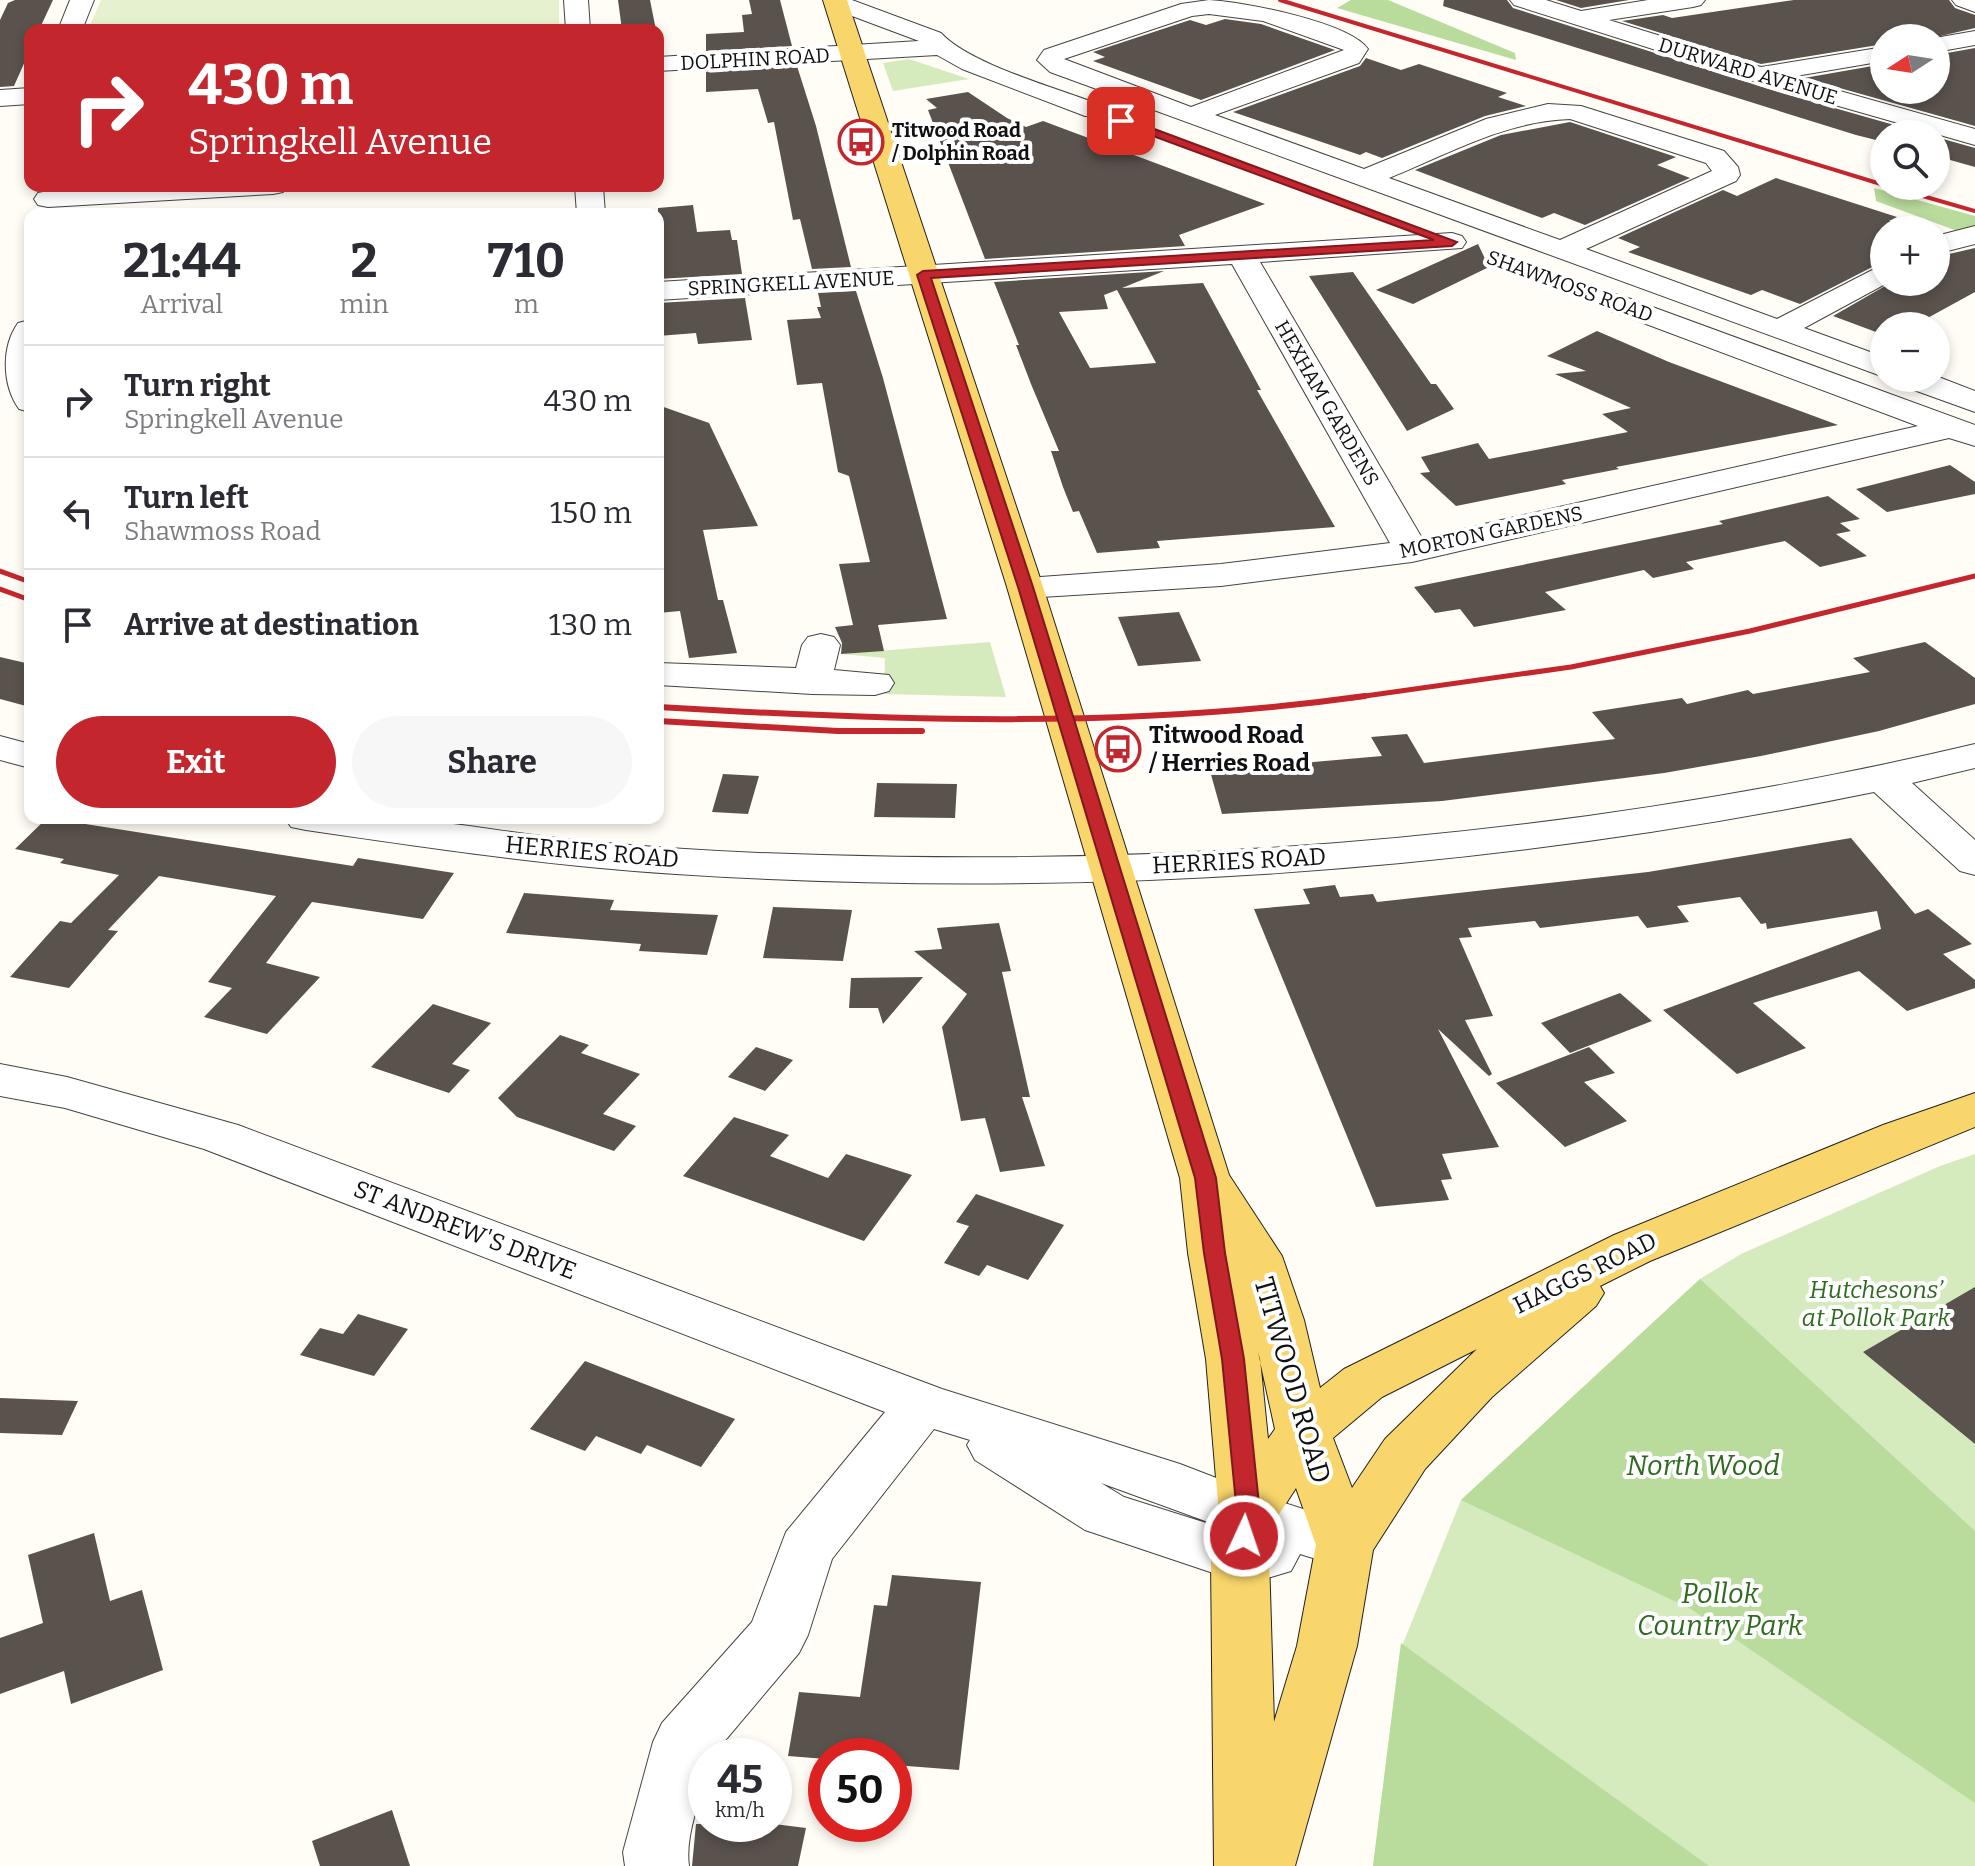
<!DOCTYPE html>
<html lang="en">
<head>
<meta charset="utf-8">
<style>
	body { margin:0; font-family:Bitter,serif; background:#f7f7f7; color:#2b2b33; height:100vh; display:flex; flex-direction:column; font-size:30px; white-space:nowrap }
	* { box-sizing:border-box; margin:0 }
	p { font-size:26px; color:#7c7c81 }
	.icon { flex:none; width:44px; height:44px; fill:none; stroke:currentColor; stroke-width:2; stroke-linecap:round; stroke-linejoin:round }
	.map { position:relative; flex:1; overflow:hidden }
	.details { position:absolute; left:24px; top:208px; width:640px; height:616px; display:flex; flex-direction:column; background:#fff; border-radius:16px; box-shadow:0 4px 12px #0003 }
	.details>* { flex:none }
	.guide { position:absolute; left:24px; top:24px; width:640px; height:168px; border-radius:16px; box-shadow:0 4px 12px #0003; background:#c4262e; color:#fff; overflow:hidden }
	.needle { width:52px; rotate:258deg }
	.fabs { position:absolute; left:1870px; top:24px; display:grid; gap:16px }
	.fabs a { display:grid; place-items:center; width:80px; height:80px; border-radius:50%; background:#fff; box-shadow:0 4px 12px #0003; font-size:40px }
	.speed { position:absolute; left:688px; top:1738px; display:flex; gap:16px; font-size:40px; font-weight:700; text-align:center }
	.speed>* { display:grid; place-content:center; width:104px; height:104px; border-radius:50%; background:#fff; box-shadow:0 4px 12px #0003; line-height:1 }
	.speed small { font-size:20px; font-weight:400 }
	.speed .limit { border:12px solid #d22; background:#fff; color:#111 }
	.pin { position:absolute; display:grid; place-items:center; width:68px; height:68px; color:#fff; margin:-34px; border-radius:16px; box-shadow:0 4px 12px #0006 }
	.me { position:absolute; width:88px; margin:-44px; rotate:3deg; stroke-linejoin:round; filter:drop-shadow(0 0 6px #0008) }
	.turn { display:flex; align-items:center; gap:28px; height:168px; padding:0 32px; font-size:36px }
	.turn .icon { width:104px; height:104px; stroke-width:2.5 }
	.turn b { display:block; font-size:56px; line-height:68px }
	.eta { display:flex; justify-content:space-evenly; align-items:center; height:136px; text-align:center }
	.eta b { font-size:48px; font-weight:700; line-height:56px }
	.cta { display:flex; gap:16px; margin-top:auto; padding:16px 32px }
	.cta a { flex:1; height:92px; border-radius:48px; background:#c4262e; color:#fff; font-size:32px; font-weight:700; line-height:92px; text-align:center }
	.cta a+a { background:#f7f7f7; color:#2b2b33 }
	ul { padding:0; list-style:none }
	li { display:flex; align-items:center; gap:24px; height:112px; padding:0 32px; border-top:2px solid #e1e1e2 }
	li div { flex:1 }
	li b { display:block; font-size:30px }
	li em { font-style:normal }
	.map>svg:first-child { display:block }
	.green { fill:#d5ebbd }
	.forest { fill:#b9dc9c }
	.pitch { fill:#e6f2cf }
	.building { fill:#5a524d; fill-rule:evenodd }
	.lines { fill:none; stroke-linecap:round; stroke-linejoin:round }
	.minor-casing { stroke:#444; stroke-width:2 }
	.major-casing { stroke:#222; stroke-width:2 }
	.minor { fill:#fff; fill-rule:evenodd }
	.major { fill:#f9d66b; fill-rule:evenodd }
	.rail-far2 { stroke:#c4262e; stroke-width:4 }
	.rail-far1 { stroke:#c4262e; stroke-width:5 }
	.rail { stroke:#c4262e; stroke-width:6 }
	.route { fill:#c4262e; stroke:#7f191e; stroke-width:2 }
	.labels { text-anchor:middle; stroke-width:8; stroke-linejoin:round; paint-order:stroke }
	.far-street-label { font-size:20px; fill:#111; stroke:#fff }
	.far-poi-label { font-size:20px; font-weight:bold; fill:#111; stroke:#fff; text-anchor:start }
	.poi-label { font-size:24px; font-weight:bold; fill:#111; stroke:#fff; text-anchor:start }
	.street-label { font-size:24px; fill:#111; stroke:#fff }
	.park-label { font-size:24px; font-style:italic; fill:#2f6b1f; stroke:#fff }
	.near-street-label { font-size:28px; fill:#111; stroke:#fff }
	.near-park-label { font-size:28px; font-style:italic; fill:#2f6b1f; stroke:#fff }
</style>
</head>
<body>
<div class="map">
<svg width="1975" height="1866" viewBox="0 0 1975 1866">
	<rect width="100%" height="100%" fill="#fffdf5"/>
	<!-- green -->
	<path class="green" d="M909,59l60,20 -76,12 -10,-28z
		M990,642l16,55 -122,-3 1,-36 -44,-4z
		M1975,1154v712h-602l27,-215 61,-151 239,-221 41,-25 199,-88z"/>
	<!-- forest -->
	<path class="forest" d="M1351,0h37l127,53 1,7 -179,-52z
		M1874,188l101,28v15l-15,1 -84,-31z
		M1700,1279l275,252v272l-284,-194 -230,-109z
		M1401,1643l308,223h-336z"/>
	<!-- pitch -->
	<path class="pitch" d="M101,0h458v30h-471z"/>
	<!-- building -->
	<path class="building" d="M15,0h38l-14,30h-9v20l-16,36 -14,1v-67l8,-17z
		M618,0h32l6,30h-34z
		M749,0h31l12,46 -86,5v-17l38,-2 -2,-17 10,-1z
		M1444,0h63l6,8 265,84 148,42h-42v8l-28,-7 -413,-129z
		M1556,0h73l-48,8z
		M1794,0h155l6,8 20,7v13l-43,10h-48v6l-123,20 -139,-43 41,-6 9,3z
		M1225,19l36,5 74,26 -134,50 -108,-39 12,-4 -12,-5 97,-32 16,5z
		M1975,48v78l-171,-48 80,-14v26h52v-35z
		M1366,58l35,12 18,-6 88,29 -9,4 28,9 -41,10 -103,42 -16,-6 -6,3 -127,-43 127,-46z
		M797,66l19,60 35,141 -39,2 -12,-50 -7,1 -19,-98 -6,1 -10,-34 -52,3v-21z
		M968,92l39,26 19,9 17,-6 222,83 -86,31 6,11 -200,13 -57,-149 9,-2 -11,-9z
		M1570,122l106,35 -19,8 33,13 -105,47 -31,-12 -12,5 -127,-48 86,-35z
		M1936,137l39,11v19l-39,-11z
		M1776,178l121,39 -8,4 29,9h-34v31l-84,43 -38,-14 -11,5 -123,-43 12,-5 -22,-9 105,-48 14,6z
		M693,205l4,27 33,-2 2,10h5l5,34 -84,5v-71z
		M1478,244l11,23 -76,37 -37,-14z
		M1975,248v44l-62,34h-29v9l-51,-19 59,-34h44v-25z
		M1164,271l-42,17 81,-5 58,107h-4l78,137 -178,14 3,7 -63,5 -18,-42 -6,1 -10,-25 -12,-36h8l-28,-67 -15,-39h3l-25,-63zM1117,290l39,73 -66,5 -31,-56 49,-3 -4,-14z
		M1353,272l78,112h5l18,25 -47,22 -98,-155z
		M856,291l27,87 64,241 -69,6 6,26 -43,3 1,-11 -7,-16 18,-2 -14,-61 31,-2 -21,-86 -11,-4 -16,-89 -25,2 -10,-65 34,-2 -4,-11h4l-3,-14z
		M745,298l7,42 -54,4 -2,-11 -38,3v-33z
		M1597,331l72,31 169,63 -222,42 3,2 -57,11 4,4 -110,22 -36,-33 10,-1 -9,-15 57,-14 11,16 139,-27 -26,-18 29,-6 -76,-34 31,-3 -39,-15z
		M658,405l51,18 49,103 -55,4 15,70h5l14,53 -48,5 -9,-47 -22,2z
		M1950,465l25,17v12l-88,18 -31,-23z
		M1828,496l32,23 -20,4 11,8 -15,3 31,22 -47,11 -35,-26 -99,21 8,7 -41,9 -9,-8 -99,22 21,18 -92,17 -14,-18 -25,4 -21,-26 309,-63 -4,-3z
		M1179,612l22,49 -63,5 -20,-49z
		M1925,642l50,36v26l-96,27 -118,25 -97,17 -222,28 -220,13 -12,-43 93,-5 -1,-3 80,-7 -11,-19 36,-3 17,29 191,-24 -23,-27 90,-14 5,6 61,-14 5,4 117,-22 -17,-14z
		M0,657l30,7v43l-30,-8z
		M723,774l36,2 -11,38 -36,-2z
		M877,783l80,1 -2,34 -81,-1z
		M47,818l306,48 5,-8 96,15 -31,46 -111,-17 -46,61 54,14 -53,57 -63,-17 28,-29 -24,-6 68,-86 -117,-20 -51,54 10,1 -49,57 -59,-11 50,-56 11,2 48,-48 -59,-12 4,-4 -49,-10z
		M1851,838l64,76 13,-5 44,35 -29,10 32,26v8l-68,23 -48,-40 -106,32 53,45 -69,26 -74,-64 218,-81 -4,-18 -110,18 -1,-6 -5,1 -21,-27 -63,9 12,16 -42,6 -9,-12 -98,12 -5,-7 -67,7 4,9 -13,1 34,78 -28,4 27,54 -3,2 -51,-47 61,118 -57,7 10,25 -11,1 8,20 -73,7 -122,-298 56,-5 -7,-15 32,-4 5,12 33,-3 4,8 271,-30z
		M524,893l90,7 -4,10 108,5 -11,40 -68,-4 2,-7 -135,-11z
		M773,907l79,3 -9,51 -80,-3z
		M999,923l12,48 -9,1 28,125h-8l23,69 -45,6 -15,-54 -24,3 -19,-94 25,-33 -53,-43 28,-2 -5,-21z
		M923,977l-40,47 -5,-16h-29l2,-30z
		M1620,993l32,28 -82,32 -29,-30z
		M433,1004l58,19 -39,41 18,6 -21,23 -78,-26z
		M560,1035l29,10 -8,8 59,21 -37,40 33,12 -22,25 -97,-34 -19,-19z
		M756,1047l37,13 -28,31 -37,-14z
		M1589,1047l26,26 -31,9 43,39 -62,26 -69,-64z
		M734,1117l55,18 -19,21 58,22 18,-24 66,21 -48,66 -181,-65z
		M976,1194l88,31 -36,55 -41,-15 -8,11 -35,-13 25,-37 -13,-4z
		M1975,1287v157l-112,-92z
		M358,1314l50,15 -34,47 -74,-21 20,-27 23,6z
		M585,1361l150,58 -34,48 -54,-22 -6,9 -45,-18 -11,15 -55,-22z
		M0,1398l78,3 -16,34 -62,-2z
		M94,1533l16,68 32,-11 21,80 -92,34 -7,-33 -64,23v-56l43,-15 -15,-68z
		M892,1575l89,7 -22,188 -65,-5v-9h-68v3l-38,-3 11,-64 61,5 14,-92 13,1z
		M392,1810l18,56h-90l-8,-25z
		M696,1824h78l32,4 -8,38h-106z"/>
	<g class="lines">
		<!-- minor casing -->
		<g class="minor-casing">
			<path id="minor" d="M70,0h24l-12,30h-24z
				M564,0h24l2,30h-24z
				M826,0h26l89,33c29,32 120,56 162,73l4,5 -4,5h-18l-123,-47 -25,-14 -279,16v-14l261,-16 -91,-34z
				M1209,0c35,2 140,22 159,49l-9,14 -144,52 149,54 122,-50 62,-15 33,2 143,45 14,16 2,8 -4,6 -150,68 191,70 107,-55v18h5l-85,46 80,29v20l-834,-305 -13,-12 7,-10 137,-46zM1209,14l54,7 81,29 -153,57 -127,-48 128,-43zM1570,119l136,44 6,8 -152,69 -171,-62c59,-24 116,-57 181,-59z
				M1510,0h36l35,11 67,-11h57l-4,5 -8,2 -84,13 152,47 123,-20v14l-94,16 185,52v16l-196,-56 -265,-84z
				M1952,0h23v12l-19,-7z
				M1975,31v14l-39,7 -1,-14z
				M30,88v16l-30,2v-16z
				M131,186h156l-4,6 -10,2 -225,13 -10,-2 -4,-6 4,-6 10,-2z
				M575,186h28l2,28h-28z
				M1975,226v18l-39,10v-18z
				M1452,233l10,3 4,6 -4,6 -202,14 162,276 496,-112 -312,-117 -4,-6 4,-6 11,-3 358,131v21l-26,-8 -537,124 -191,24 -196,12 -13,-3 -5,-8 5,-8 209,-15 169,-21 -158,-279 -574,36v-18z
				M30,320v92l-11,-3c-17,-24 -18,-62 -1,-86z
				M1936,376l39,15v21l-75,-27 -5,-7z
				M821,634l13,3 6,8 -6,25 55,5 5,8 -5,8 -14,4 -63,-1 -154,-9v-22l138,5 6,-23 6,-8z
				M0,736l30,8v24l-30,-8z
				M1975,744v24l-63,15 63,57v35l-15,-4 -86,-79c-393,81 -798,108 -1198,82 -124,-8 -247,-26 -370,-44l-15,-3 -6,-9c37,0 75,-3 111,0 57,4 114,15 170,21 85,9 170,14 256,16 387,12 776,-22 1153,-111z
				M0,1064l67,13 171,48 704,264 238,75 83,32 102,33 9,16 -9,16 -20,7 -45,-14 -9,17 -20,6 -31,5 -155,-52 -110,-70 -8,-15 3,-5 -36,-11 -102,130 -24,76 -9,18 -87,103h-6c0,37 -22,74 -17,110h-64l-2,-14 30,-110 9,-19 90,-101 34,-90 99,-120 -681,-263 -139,-41 -65,-12zM1101,1483l140,51 -117,-37z"/>
		</g>
		<!-- major casing -->
		<g class="major-casing">
			<path id="major" d="M823,0h24l196,587 186,588 53,81 22,64 16,68 24,-19 270,-134 269,-110 92,-32v34l-325,134 -50,25 4,7 -8,13 -104,91 -67,72 -52,81 -16,96 -62,220h-81l-3,-308 8,-44 -13,-155 -18,-106 -8,-75 -173,-591zM1477,1349l-92,90 -33,49 -19,-50 49,-41zM1258,1352l17,77 -7,10 -8,-80zM1296,1488l20,57 -19,101 -23,76 -5,-164 7,-39z"/>
		</g>
		<!-- minor -->
		<use href="#minor" class="minor"/>
		<!-- major -->
		<use href="#major" class="major"/>
		<!-- rail-far2 -->
		<path class="rail-far2" d="M1280,0l604,185
			M1888,186l87,25"/>
		<!-- rail-far1 -->
		<path class="rail-far1" d="M0,571l30,11
			M0,589l30,11
			M1351,698l220,-31 179,-36 225,-55"/>
		<!-- rail -->
		<path class="rail" d="M658,707c236,14 473,22 707,-11
			M658,721l180,10h84"/>
	</g>
	<!-- route -->
	<path class="route" d="M1118,118h7l332,124 -5,4 -521,32 102,309 183,591 9,75 19,106 16,155 -7,28 -9,3 -8,-3 -3,-6 4,-22 -15,-155 -18,-106 -9,-75 -177,-591 -101,-312 6,-4 511,-31 -316,-117z"/>
	<!-- icons -->
	<defs>
		<g id="bus-ring" transform="scale(2.3)"><circle r="9.5" fill="#fff" stroke="#c4262e" stroke-width="1.5"/><path d="M-5-6H5V4H4V6H2V4H-2V6H-4V4H-5ZM-3.5-4V0h7V-4ZM-3.5 1.2v1.5H-2V1.2ZM2 1.2v1.5H3.5V1.2Z" fill="#c4262e"/></g>
	</defs>
	<g fill-rule="evenodd">
		<use href="#bus-ring" x="861" y="142"/>
		<use href="#bus-ring" x="1118" y="749"/>
	</g>
	<g class="labels">
		<!-- far-street labels -->
		<g class="far-street-label">
			<text transform="translate(755 59) rotate(-3)" y="7">DOLPHIN ROAD</text>
			<text transform="translate(1748 71) rotate(17)" y="7">DURWARD AVENUE</text>
			<text transform="translate(791 283) rotate(-3)" y="7">SPRINGKELL AVENUE</text>
			<text transform="translate(1570 286) rotate(20)" y="7">SHAWMOSS ROAD</text>
			<text transform="translate(1327 403) rotate(60)" y="7">HEXHAM GARDENS</text>
			<text transform="translate(1491 532) rotate(-12)" y="7">MORTON GARDENS</text>
		</g>
		<!-- far-poi labels -->
		<g class="far-poi-label">
			<text x="892" y="137">Titwood Road<tspan x="892" dy="23">/ Dolphin Road</tspan></text>
		</g>
		<!-- poi labels -->
		<g class="poi-label">
			<text x="1149" y="743">Titwood Road<tspan x="1149" dy="28">/ Herries Road</tspan></text>
		</g>
		<!-- street labels -->
		<g class="street-label">
			<text transform="translate(592 852) rotate(5)" y="8">HERRIES ROAD</text>
			<text transform="translate(1239 861) rotate(-3)" y="8">HERRIES ROAD</text>
			<text transform="translate(465 1230) rotate(21)" y="8">ST ANDREW'S DRIVE</text>
			<text transform="translate(1585 1273) rotate(-26)" y="8">HAGGS ROAD</text>
		</g>
		<!-- park labels -->
		<g class="park-label">
			<text x="1876" y="1298">Hutchesons’<tspan x="1876" dy="28">at Pollok Park</tspan></text>
		</g>
		<!-- near-street labels -->
		<g class="near-street-label">
			<text transform="translate(1293 1380) rotate(74)" y="10">TITWOOD ROAD</text>
		</g>
		<!-- near-park labels -->
		<g class="near-park-label">
			<text x="1703" y="1475">North Wood</text>
			<text x="1720" y="1603">Pollok<tspan x="1720" dy="32">Country Park</tspan></text>
		</g>
	</g>
</svg>
<div class="fabs">
<a><svg class="needle" viewBox="-14 -14 28 28"><path d="M0-13l5 13h-10z" fill="#e53935"/><path d="M0 13l5-13h-10z" fill="#7c7c81"/></svg></a>
<a><svg class="icon" aria-label="search" viewBox="0 0 24 24"><circle cx="10" cy="10" r="6"/><path d="M15 15l6 6"/></svg></a>
<a>+</a>
<a>−</a>
</div>
<div class="speed"><div>45<small>km/h</small></div><div class="limit">50</div></div>
<div class="pin" style="left:1121px;top:121px;background:#d93025"><svg class="icon" aria-label="arrive" viewBox="0 0 24 24"><path d="M6 21V4h12l-3 4 3 4H6"/></svg></div>
<svg class="me" style="left:1244px;top:1536px" viewBox="-20 -20 40 40"><circle r="17" fill="#c4262e" stroke="#fff" stroke-width="3"/><path d="M0-11L8 9 0 5-8 9z" fill="#fff"/></svg>
<div class="guide">
<div class="turn"><svg class="icon" aria-label="right" viewBox="0 0 24 24"><path d="M7 20v-9h11M14 6l5 5-5 5"/></svg><div><b>430 m</b>Springkell Avenue</div></div>
</div>
<section class="details">
<div class="eta">
<div><b>21:44</b><p>Arrival</p></div>
<div><b>2</b><p>min</p></div>
<div><b>710</b><p>m</p></div>
</div>
<ul>
<li><svg class="icon" aria-label="right" viewBox="0 0 24 24"><path d="M7 20v-9h11M14 6l5 5-5 5"/></svg><div><b>Turn right</b><p>Springkell Avenue</p></div><em>430 m</em></li>
<li><svg class="icon" aria-label="left" viewBox="0 0 24 24"><path d="M17 20v-9H6M10 6l-5 5 5 5"/></svg><div><b>Turn left</b><p>Shawmoss Road</p></div><em>150 m</em></li>
<li><svg class="icon" aria-label="arrive" viewBox="0 0 24 24"><path d="M6 21V4h12l-3 4 3 4H6"/></svg><div><b>Arrive at destination</b></div><em>130 m</em></li>
</ul>
<div class="cta"><a>Exit</a><a>Share</a></div>
</section>
</div>
</body>
</html>
